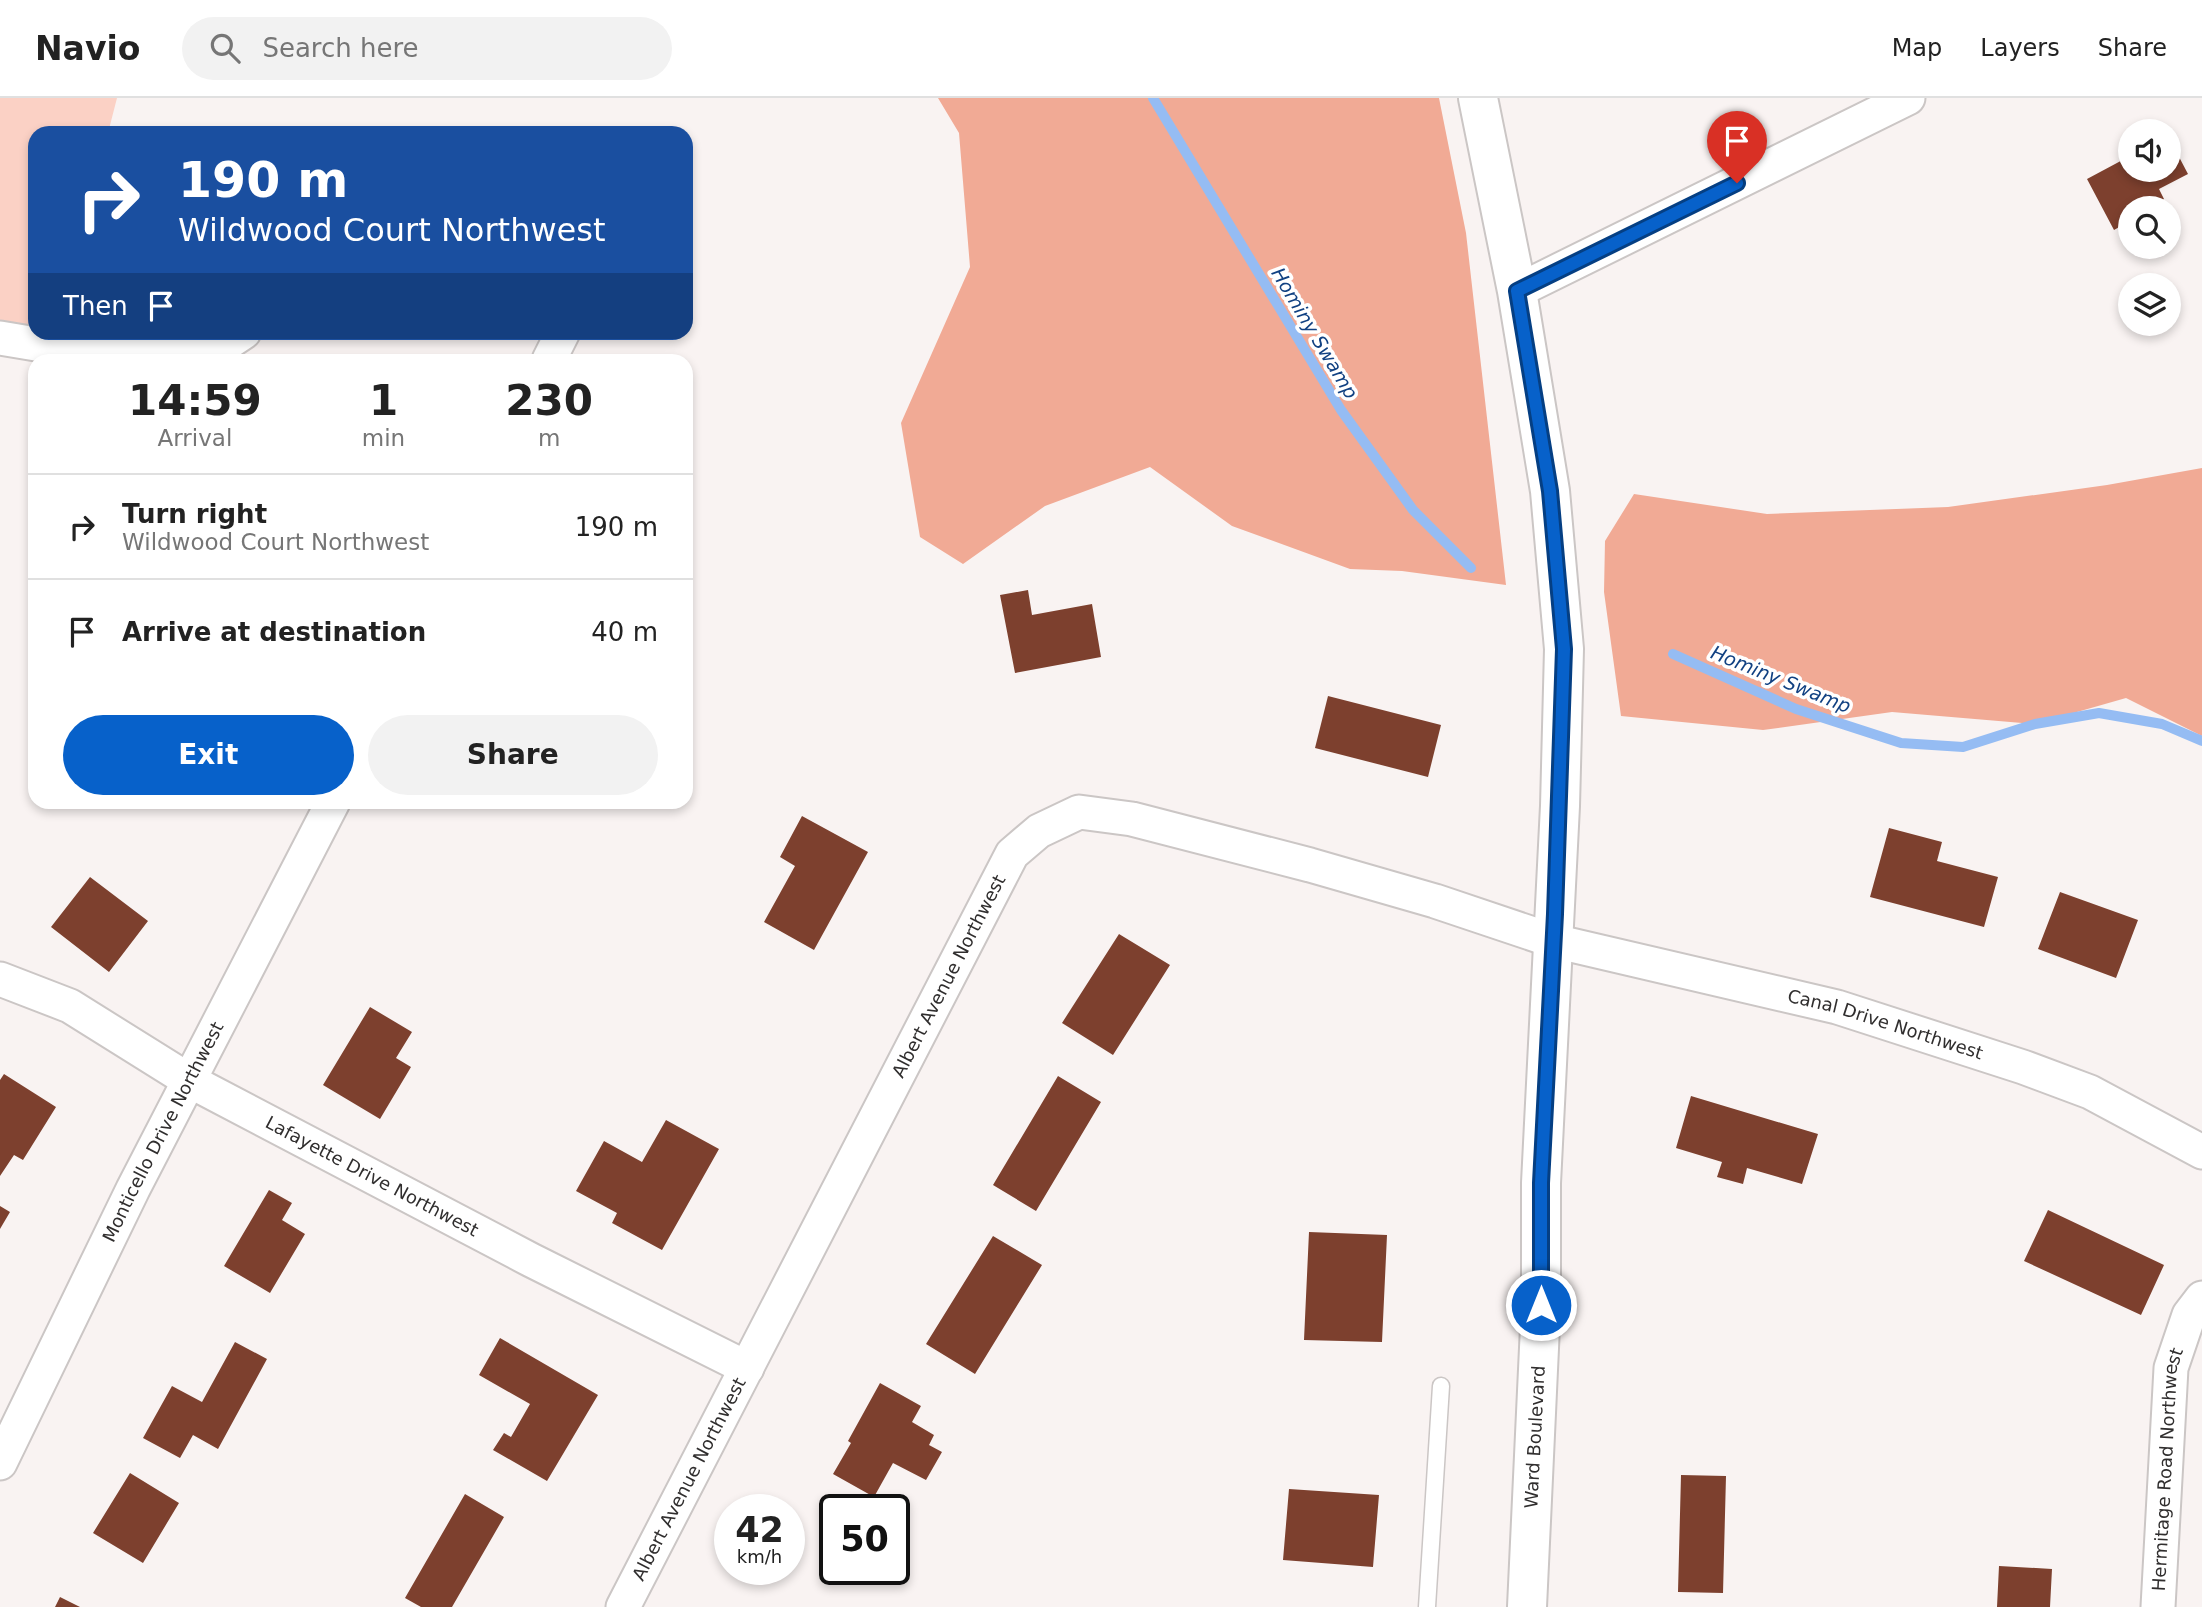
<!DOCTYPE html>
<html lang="en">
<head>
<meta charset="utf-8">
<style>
	body { margin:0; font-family:"DejaVu Sans",sans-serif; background:#f2f2f2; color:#222; height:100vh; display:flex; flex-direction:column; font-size:26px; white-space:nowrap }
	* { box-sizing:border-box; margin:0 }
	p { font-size:23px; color:#767676 }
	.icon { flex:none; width:38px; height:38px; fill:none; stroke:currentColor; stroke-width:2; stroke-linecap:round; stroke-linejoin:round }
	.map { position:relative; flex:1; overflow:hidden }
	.sheet { position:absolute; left:28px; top:256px; width:665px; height:455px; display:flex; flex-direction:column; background:#fff; border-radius:21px; box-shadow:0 4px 10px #0003 }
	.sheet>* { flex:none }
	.top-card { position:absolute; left:28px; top:28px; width:665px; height:214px; border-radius:21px; box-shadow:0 4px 10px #0003; background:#1a4fa0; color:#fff; overflow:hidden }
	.fabs { position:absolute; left:2118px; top:21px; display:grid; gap:14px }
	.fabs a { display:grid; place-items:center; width:63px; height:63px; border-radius:50%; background:#fff; box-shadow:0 4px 10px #0003; font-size:35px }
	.speed { position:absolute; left:714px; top:1396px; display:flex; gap:14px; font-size:35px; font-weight:700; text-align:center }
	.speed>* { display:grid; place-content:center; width:91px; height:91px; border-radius:50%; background:#fff; box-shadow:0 4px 10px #0003; line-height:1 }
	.speed small { font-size:18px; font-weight:400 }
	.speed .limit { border:4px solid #111; border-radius:10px; background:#fff; color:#111 }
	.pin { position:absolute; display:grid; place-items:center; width:60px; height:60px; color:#fff; margin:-72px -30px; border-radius:50% 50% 50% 0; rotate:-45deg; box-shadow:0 0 7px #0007 }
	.pin .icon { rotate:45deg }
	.me { position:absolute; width:77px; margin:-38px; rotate:0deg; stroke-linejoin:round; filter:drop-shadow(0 0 5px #0008) }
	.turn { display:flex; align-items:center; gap:24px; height:147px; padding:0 35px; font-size:32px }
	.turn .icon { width:91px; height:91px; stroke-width:2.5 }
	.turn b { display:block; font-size:49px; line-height:60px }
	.then { display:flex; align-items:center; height:66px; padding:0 35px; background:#0003; gap:14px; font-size:26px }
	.eta { display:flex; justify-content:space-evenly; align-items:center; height:119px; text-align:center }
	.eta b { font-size:42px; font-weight:700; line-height:49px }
	.button { display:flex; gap:14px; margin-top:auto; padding:14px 35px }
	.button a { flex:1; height:80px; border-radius:42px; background:#0761ca; color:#fff; font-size:28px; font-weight:700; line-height:80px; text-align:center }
	.button a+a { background:#f2f2f2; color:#222 }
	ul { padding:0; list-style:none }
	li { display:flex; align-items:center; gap:21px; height:105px; padding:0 35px; border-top:2px solid #e0e0e0 }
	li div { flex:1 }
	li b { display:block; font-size:26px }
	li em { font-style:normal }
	header { display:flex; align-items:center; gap:42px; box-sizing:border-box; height:98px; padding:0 35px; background:#fff; border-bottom:2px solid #e0e0e0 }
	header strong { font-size:33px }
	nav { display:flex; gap:38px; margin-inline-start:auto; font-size:24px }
	.search { width:490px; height:63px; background:#f2f2f2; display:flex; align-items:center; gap:18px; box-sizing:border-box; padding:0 24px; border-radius:38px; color:#767676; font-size:26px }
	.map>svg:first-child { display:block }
	.green { fill:#fbd1c5 }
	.forest { fill:#f1aa95 }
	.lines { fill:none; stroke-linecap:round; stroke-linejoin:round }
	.stream { stroke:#95bcf3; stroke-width:10 }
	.building { fill:#7d402e }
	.lane-casing { stroke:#cbc6c5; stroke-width:19 }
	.street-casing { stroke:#cbc6c5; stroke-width:37 }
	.secondary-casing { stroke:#cbc6c5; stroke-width:42 }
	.lane { stroke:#fff; stroke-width:16 }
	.street { stroke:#fff; stroke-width:33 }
	.secondary { stroke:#fff; stroke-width:38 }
	.route-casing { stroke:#053f83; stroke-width:18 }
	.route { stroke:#0761ca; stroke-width:12 }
	.labels { text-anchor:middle; stroke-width:7; stroke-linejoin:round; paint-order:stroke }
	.street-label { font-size:18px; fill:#302e2e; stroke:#fff }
	.water-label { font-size:19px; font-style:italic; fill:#114182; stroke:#fff }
</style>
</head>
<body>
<header>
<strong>Navio</strong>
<div class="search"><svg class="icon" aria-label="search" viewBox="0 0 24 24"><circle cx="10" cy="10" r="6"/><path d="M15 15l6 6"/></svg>Search here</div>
<nav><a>Map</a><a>Layers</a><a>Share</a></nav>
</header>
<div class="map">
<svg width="2202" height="1509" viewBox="0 0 2202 1509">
	<rect width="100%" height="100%" fill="#f9f3f2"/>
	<!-- green -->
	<path class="green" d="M0,0h117l-9,35h-73v196l-35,-5z"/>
	<!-- forest -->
	<path class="forest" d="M938,0h501l27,135 40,352 -104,-14 -52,-2 -118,-43 -82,-59 -105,39 -82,58 -43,-27 -19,-114 69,-156 -11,-134z
		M2202,370v268l-76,-38 -91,26 -143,-12 -129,18 -142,-14 -17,-124 1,-51 29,-47 133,20 181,-7 159,-22z"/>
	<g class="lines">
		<!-- stream -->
		<path class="stream" d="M1153,0l188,312 72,100 58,58
			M1673,556l123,55 105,34 62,4 72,-23 64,-11 63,11 40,17"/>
	</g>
	<!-- building -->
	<path class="building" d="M2168,38l20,38 -29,15 5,10 -18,9h-16v13l-16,9 -27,-51 43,-23v14h38z
		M1028,492l4,25 60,-11 9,53 -86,16 -15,-78z
		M1328,598l113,29 -13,52 -113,-29z
		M802,718l66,36 -54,98 -50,-28 31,-56 -15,-9z
		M1889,730l53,14 -5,19 61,16 -14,50 -114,-30z
		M90,779l58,44 -39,51 -58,-45z
		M2060,794l78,28 -22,58 -78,-29z
		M1119,836l51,31 -57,90 -51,-32z
		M370,909l42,25 -16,26 15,9 -31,52 -57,-34z
		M4,976l52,33 -33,53 -9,-5 -14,21v-96z
		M1058,978l43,26 -65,109 -43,-26z
		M1691,998l127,38 -16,50 -55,-16 -4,16 -26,-7 5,-15 -46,-14z
		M666,1022l53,29 -57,101 -50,-27 5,-10 -41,-22 28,-50 38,21z
		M269,1092l23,13 -10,17 23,14 -35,59 -46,-27z
		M0,1108l10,6 -10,17z
		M2048,1112l116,55 -23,50 -117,-54z
		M1309,1134l78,3 -5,107 -78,-2z
		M993,1138l49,29 -67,109 -49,-30z
		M500,1240l98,57 -51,86 -54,-31 11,-17 7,4 19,-33 -51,-29z
		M235,1244l32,17 -49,90 -25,-14 -13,23 -37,-20 29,-52 30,16z
		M880,1285l41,23 -9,16 22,13 -5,10 13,7 -16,28 -33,-17 -19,34 -41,-23 18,-31 -3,-2z
		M130,1375l49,30 -36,60 -50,-30z
		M1681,1377l45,1 -3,117 -45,-1z
		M1289,1391l90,6 -6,72 -90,-7z
		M465,1396l39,23 -52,90h-31l-16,-9z
		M1999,1468l53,3 -2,38h-53z
		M60,1499l20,10h-25z"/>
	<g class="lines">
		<!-- lane casing -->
		<g class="lane-casing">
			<path id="lane" d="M1427,1509l14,-221"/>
		</g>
		<!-- street casing -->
		<g class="street-casing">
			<g id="street">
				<path d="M1517,193l391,-193"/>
				<path d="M0,240l60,10 151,6 33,-22"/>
				<path d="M549,262l14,-28"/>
				<path id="s1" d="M0,881l70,27 120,75 341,179 216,108"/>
				<path id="s2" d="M0,1365l133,-274 200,-387"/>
				<path id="s3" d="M623,1509l389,-753 27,-23 40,-19 53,7 178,46 125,36 119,40 283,66 186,60 67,25 112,60"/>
				<path id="s4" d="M2158,1509l13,-239 18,-53 13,-17"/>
			</g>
		</g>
		<!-- secondary casing -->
		<g class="secondary-casing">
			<path id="secondary" d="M1478,0l39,193 33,200 14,158 -4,157 -19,377v122l-14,302"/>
		</g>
		<!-- lane -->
		<use href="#lane" class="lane"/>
		<!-- street -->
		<use href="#street" class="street"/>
		<!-- secondary -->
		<use href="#secondary" class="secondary"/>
	</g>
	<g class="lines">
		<!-- route casing -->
		<g class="route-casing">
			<path id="route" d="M1541,1207v-122l14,-269 9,-265 -14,-158 -33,-200 220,-108"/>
		</g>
		<!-- route -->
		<use href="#route" class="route"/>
	</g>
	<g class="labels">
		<!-- street labels -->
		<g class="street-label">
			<text dy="6" stroke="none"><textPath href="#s3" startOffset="710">Albert Avenue Northwest</textPath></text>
			<text dy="6" stroke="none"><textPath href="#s3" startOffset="1762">Canal Drive Northwest</textPath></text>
			<text dy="6" stroke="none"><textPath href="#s2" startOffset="369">Monticello Drive Northwest</textPath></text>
			<text dy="6" stroke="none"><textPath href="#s1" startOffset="422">Lafayette Drive Northwest</textPath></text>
			<text transform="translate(1535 1339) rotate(-87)" y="6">Ward Boulevard</text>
			<text dy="6" stroke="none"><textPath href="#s4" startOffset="138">Hermitage Road Northwest</textPath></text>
			<text dy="6" stroke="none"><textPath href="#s3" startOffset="144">Albert Avenue Northwest</textPath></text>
		</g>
		<!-- water labels -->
		<g class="water-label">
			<text transform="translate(1315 235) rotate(59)" y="7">Hominy Swamp</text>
			<text transform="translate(1781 581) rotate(22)" y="7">Hominy Swamp</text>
		</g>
	</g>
</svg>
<div class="fabs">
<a><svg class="icon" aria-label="sound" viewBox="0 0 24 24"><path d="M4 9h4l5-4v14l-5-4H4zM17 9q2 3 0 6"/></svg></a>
<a><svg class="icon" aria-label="search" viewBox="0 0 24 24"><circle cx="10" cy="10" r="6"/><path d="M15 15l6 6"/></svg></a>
<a><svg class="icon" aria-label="layers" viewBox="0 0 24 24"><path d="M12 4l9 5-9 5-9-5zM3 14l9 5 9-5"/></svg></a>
</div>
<div class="speed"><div>42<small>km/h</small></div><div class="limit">50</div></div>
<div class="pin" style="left:1737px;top:85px;background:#d93025"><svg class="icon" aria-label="arrive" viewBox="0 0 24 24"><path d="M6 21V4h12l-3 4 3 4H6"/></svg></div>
<svg class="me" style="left:1541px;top:1207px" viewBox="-20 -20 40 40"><circle r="17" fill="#0761ca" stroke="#fff" stroke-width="3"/><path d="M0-11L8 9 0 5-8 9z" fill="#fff"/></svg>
<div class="top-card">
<div class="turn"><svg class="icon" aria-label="right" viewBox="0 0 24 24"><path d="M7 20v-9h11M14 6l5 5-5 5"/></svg><div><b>190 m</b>Wildwood Court Northwest</div></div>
<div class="then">Then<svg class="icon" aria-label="arrive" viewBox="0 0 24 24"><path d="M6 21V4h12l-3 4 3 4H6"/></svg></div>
</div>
<section class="sheet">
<div class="eta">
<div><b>14:59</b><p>Arrival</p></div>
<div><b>1</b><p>min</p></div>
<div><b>230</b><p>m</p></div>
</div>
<ul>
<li><svg class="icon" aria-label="right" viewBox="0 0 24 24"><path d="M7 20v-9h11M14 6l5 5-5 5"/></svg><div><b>Turn right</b><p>Wildwood Court Northwest</p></div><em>190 m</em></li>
<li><svg class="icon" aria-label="arrive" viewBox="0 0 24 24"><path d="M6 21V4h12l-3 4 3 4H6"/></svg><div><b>Arrive at destination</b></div><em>40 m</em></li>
</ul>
<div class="button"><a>Exit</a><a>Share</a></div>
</section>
</div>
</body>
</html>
